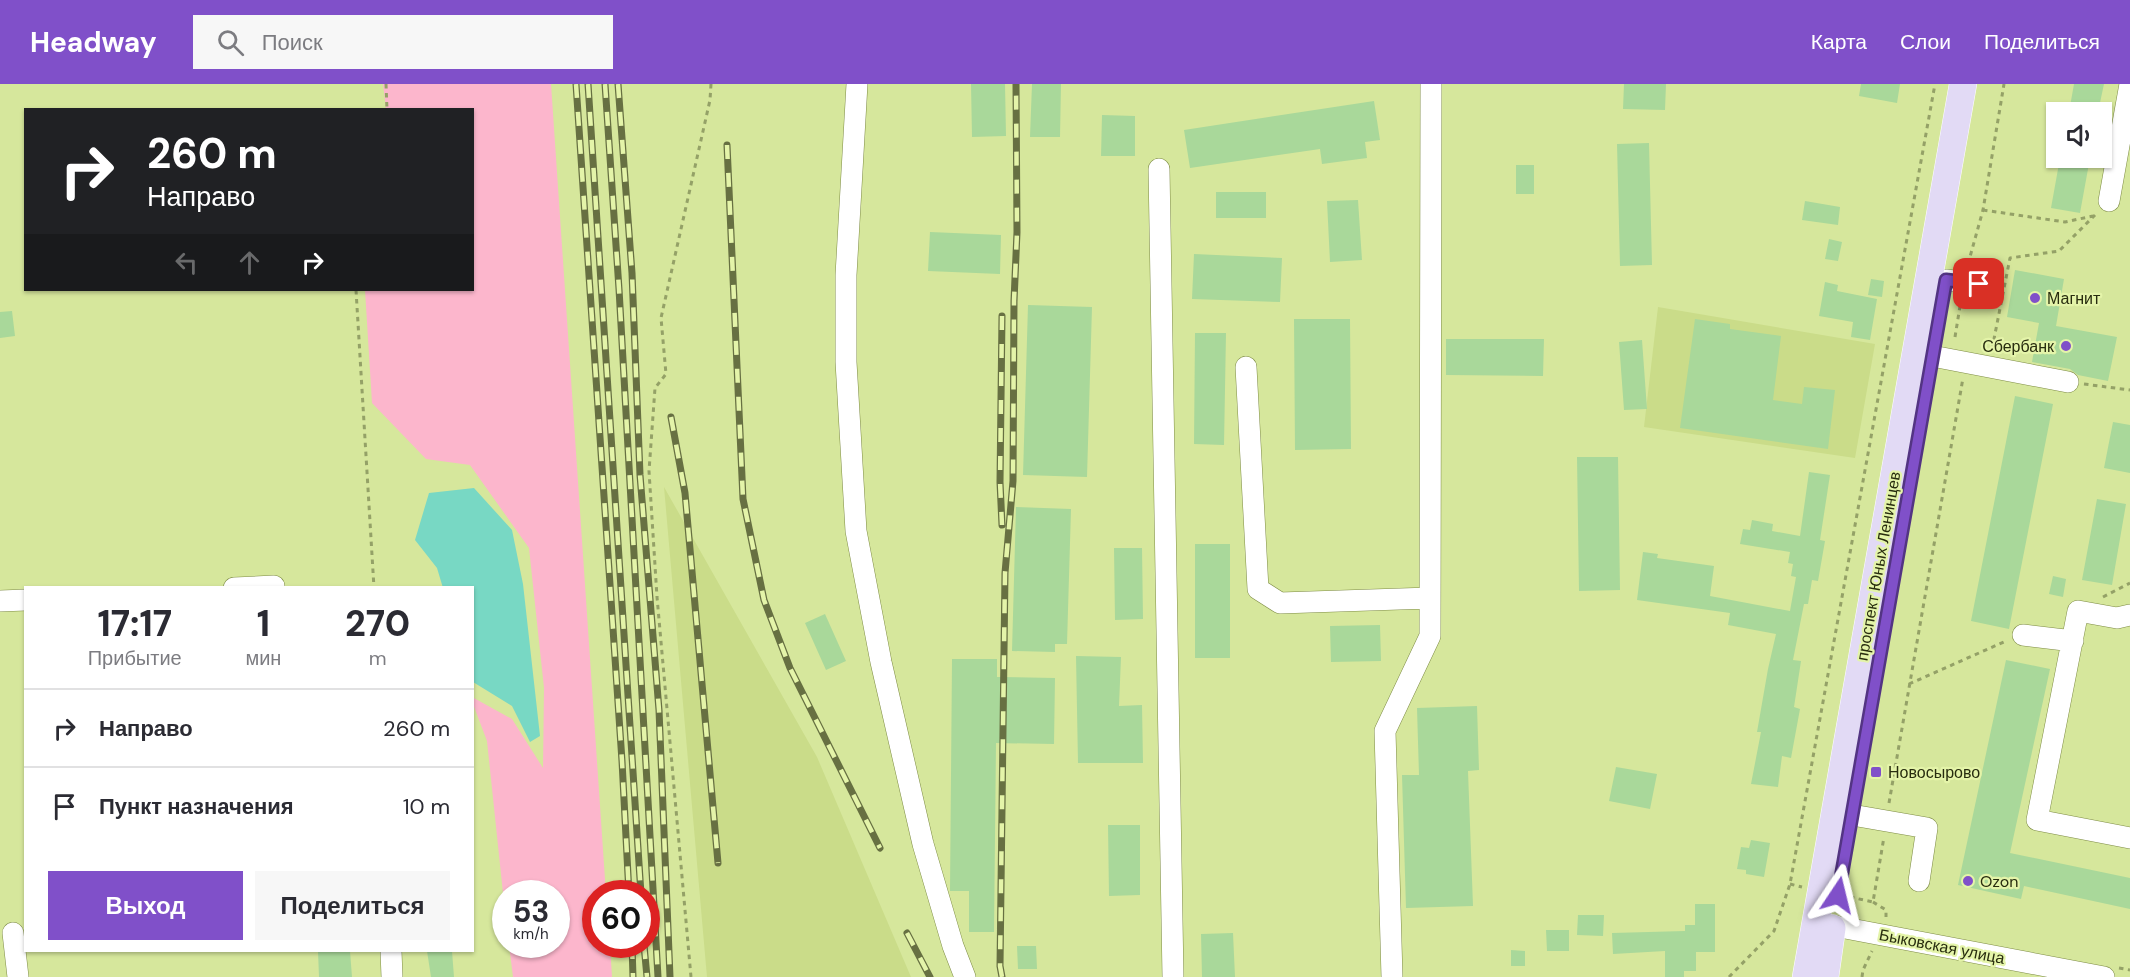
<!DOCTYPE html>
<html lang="ru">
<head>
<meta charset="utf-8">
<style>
	body { margin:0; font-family:"DM Sans",sans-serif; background:#f7f7f7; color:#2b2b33; height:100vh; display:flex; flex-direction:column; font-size:22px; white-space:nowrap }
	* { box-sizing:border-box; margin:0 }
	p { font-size:20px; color:#7c7c81 }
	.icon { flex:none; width:33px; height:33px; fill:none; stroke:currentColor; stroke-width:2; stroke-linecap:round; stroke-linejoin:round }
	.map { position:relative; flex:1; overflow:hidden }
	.details { position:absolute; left:24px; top:502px; width:450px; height:366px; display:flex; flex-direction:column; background:#fff; border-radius:0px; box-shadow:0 2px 4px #0004 }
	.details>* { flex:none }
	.top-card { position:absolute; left:24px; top:24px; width:450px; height:183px; border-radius:0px; box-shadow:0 2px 4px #0004; background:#202124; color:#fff; overflow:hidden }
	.tools { position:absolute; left:2046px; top:18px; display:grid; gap:12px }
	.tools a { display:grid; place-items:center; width:66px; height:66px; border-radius:0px; background:#fff; box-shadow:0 2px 4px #0004; font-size:30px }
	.speed { position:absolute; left:492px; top:796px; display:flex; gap:12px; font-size:30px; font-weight:700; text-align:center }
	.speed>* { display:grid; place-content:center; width:78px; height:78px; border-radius:50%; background:#fff; box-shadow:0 2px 4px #0004; line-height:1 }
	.speed small { font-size:15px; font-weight:400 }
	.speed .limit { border:9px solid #d22; background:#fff; color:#111 }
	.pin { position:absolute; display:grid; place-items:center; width:51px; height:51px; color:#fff; margin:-26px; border-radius:12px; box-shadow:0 3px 9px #0006 }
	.me { position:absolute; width:66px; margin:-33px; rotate:10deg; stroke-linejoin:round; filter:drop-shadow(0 0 4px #0008) }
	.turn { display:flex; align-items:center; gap:21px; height:126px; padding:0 24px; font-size:27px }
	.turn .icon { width:78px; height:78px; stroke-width:2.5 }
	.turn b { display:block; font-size:42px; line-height:51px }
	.lanes { display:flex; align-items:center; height:57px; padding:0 24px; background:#0003; justify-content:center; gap:30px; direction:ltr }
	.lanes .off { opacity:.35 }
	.eta { display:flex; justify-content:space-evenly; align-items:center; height:102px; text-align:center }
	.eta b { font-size:36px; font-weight:800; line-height:42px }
	.cta { display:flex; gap:12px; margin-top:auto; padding:12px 24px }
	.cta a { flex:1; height:69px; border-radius:0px; background:#8050c9; color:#fff; font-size:24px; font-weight:800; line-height:69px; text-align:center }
	.cta a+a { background:#f7f7f7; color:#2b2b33 }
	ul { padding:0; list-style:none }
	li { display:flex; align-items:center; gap:18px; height:78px; padding:0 24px; border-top:2px solid #e1e1e2 }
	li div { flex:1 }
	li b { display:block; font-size:22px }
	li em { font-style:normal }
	header { display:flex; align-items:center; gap:36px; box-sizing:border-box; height:84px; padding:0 30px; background:#8050c9; color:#fff }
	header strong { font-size:28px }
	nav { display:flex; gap:33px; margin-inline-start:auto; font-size:21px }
	.search { width:420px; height:54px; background:#f7f7f7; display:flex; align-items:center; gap:15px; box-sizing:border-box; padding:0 21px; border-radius:0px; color:#7c7c81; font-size:22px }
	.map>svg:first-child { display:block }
	.built { fill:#cadc89 }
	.green { fill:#fcb6cc }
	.water { fill:#78d8c4 }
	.building { fill:#a9d89a }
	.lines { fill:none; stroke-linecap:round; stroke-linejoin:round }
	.minor-casing { stroke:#7e8c45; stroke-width:22 }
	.major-casing { stroke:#fff; stroke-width:28 }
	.path { stroke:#94a167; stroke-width:3; stroke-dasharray:4.5 4.5; stroke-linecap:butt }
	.minor { stroke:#fff; stroke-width:21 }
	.major { stroke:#e2daf5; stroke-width:27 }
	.rail-casing { stroke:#677042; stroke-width:7 }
	.rail { stroke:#e4f4a9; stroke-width:4.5; stroke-dasharray:14; stroke-linecap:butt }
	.route-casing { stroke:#533483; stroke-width:15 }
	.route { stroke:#8050c9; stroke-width:10 }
	.poi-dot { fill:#8050c9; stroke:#e4f4a9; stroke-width:2 }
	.labels { text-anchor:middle; stroke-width:4.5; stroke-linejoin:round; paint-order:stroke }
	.poi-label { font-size:16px; fill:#282d0f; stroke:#e4f4a9; text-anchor:start }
	.street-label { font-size:16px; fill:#282d0f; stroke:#e4f4a9 }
</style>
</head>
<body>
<header>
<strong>Headway</strong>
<div class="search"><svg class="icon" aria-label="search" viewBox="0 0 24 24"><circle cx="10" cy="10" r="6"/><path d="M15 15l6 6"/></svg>Поиск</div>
<nav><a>Карта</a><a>Слои</a><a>Поделиться</a></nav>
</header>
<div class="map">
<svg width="2130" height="893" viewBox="0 0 2130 893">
	<rect width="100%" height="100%" fill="#d6e79c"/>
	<!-- built -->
	<path class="built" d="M1658,223l217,37 -20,114 -211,-31z
		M664,403l153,270 94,220h-204z"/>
	<!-- green -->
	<path class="green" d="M383,0h168l55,810h-10v51h14l2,32h-99l-4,-32h47v-51h-50l-1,18 -18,-171 -14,-37 -1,-7 40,22 31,49 1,-80 -15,-140 -59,-83 -44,-6 -54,-56 -7,-113h107v-180l-86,-1z"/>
	<!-- water -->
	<path class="water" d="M474,404l38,42 11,54 17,152 -10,6 -18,-36 -39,-24 -1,-94h-29l-6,-20 -22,-28 14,-47z"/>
	<!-- building -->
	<path class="building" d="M971,0h34l1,52 -34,1z
		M1032,0h29l-1,53h-30z
		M1624,0h42l-1,26 -42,-1z
		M1861,0h39l-3,19 -38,-7z
		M2074,0h30l-6,28h-29z
		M1374,17l6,39 -15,2 2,16 -45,6 -2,-15 -130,19 -6,-38z
		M1102,31l33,1v40h-34z
		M1649,59l3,122 -32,1 -3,-122z
		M2060,74h30l-10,55 -29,-5z
		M1516,81h18v29h-18z
		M1216,108h50v26h-50z
		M1358,116l4,60 -32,2 -3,-61z
		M1805,117l35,6 -2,18 -36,-5z
		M930,148l71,3 -1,39 -72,-3z
		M1829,155l13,3 -4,19 -13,-2z
		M1194,170l88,4 -2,44 -88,-3z
		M2015,186l49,9 -8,47 61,11 -9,44 -30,-6 -8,-6 -38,-7 7,-39 -32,-6z
		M1871,195l13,2 -2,16 -14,-2z
		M1825,198l13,3 -1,6 40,8 -7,41 -19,-3 2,-15 -34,-6z
		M1028,221l64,2 -5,170 -64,-2z
		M12,227l3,25 -15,2v-26z
		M1294,235h56l1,130 -56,1z
		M1695,235l35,5v5l51,7 -8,64 29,4 2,-17 31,3 -7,59 -148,-21z
		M1195,249h31l-2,112 -30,-1z
		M1446,255h98l-1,37 -97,-1z
		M1642,256l5,69 -23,1 -5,-68z
		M2015,312l38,8 -44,225 -38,-8z
		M2113,338l17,3v48l-26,-5z
		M1577,373h41l2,133 -41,1z
		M1809,388l21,3 -10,65 5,1 -7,40 -6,-1 -4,24h-4l-11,56 8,1 -7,46 6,2 -9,49 -9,-2 -4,31 -27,-3 10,-52h-4l11,-63 8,-35 -48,-9 2,-12 -93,-13 6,-48 15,2 -1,4 57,8 -4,30 80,15 6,-34 -5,-1 2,-12 -5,-1 2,-11 -50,-8 3,-15 7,1 2,-10 21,4 -1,7 28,5z
		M2097,415l29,5 -14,81 -30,-5z
		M1016,423l55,2 -4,135h-12v8l-43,-1z
		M1195,460h35v114h-35z
		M1114,464h28l1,71 -28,1z
		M2053,492l13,3 -3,18 -14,-3z
		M825,530l21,47 -20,9 -21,-47z
		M1380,541l1,36 -50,1 -1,-36z
		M1076,572l45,1 -2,49 23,-1 1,58h-65z
		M952,575h45v18l58,1 -1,66 -58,-1 -2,189h-25v-41h-19z
		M2006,576l44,9 -40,184 120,25v31l-106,-23 -3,13 -63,-14z
		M1477,622l2,64 -11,1 5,135 -67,2 -4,-133h17l-2,-67z
		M1616,683l41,7 -7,35 -41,-8z
		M1108,741h32v70l-31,1z
		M1751,756l19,3 -6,34 -18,-3v-4l-9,-1 4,-22 8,1z
		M1695,820h20v48h-19v19h-12v6h-19v-26l-52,3 -1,-21 73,-2v-6h10z
		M1578,831h26l-1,21 -26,-1z
		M1546,846h23v21h-22z
		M1233,849l2,44h-33l-1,-43z
		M1017,862h19l1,23h-19z
		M1511,866l14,1v15h-14z
		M318,867h32l2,26h-33z
		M427,867h25l2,26h-23z"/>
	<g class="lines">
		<!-- minor casing -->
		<g class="minor-casing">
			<path id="minor" d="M857,0l-11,191v87l10,169 25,131 42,182 30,102 12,31
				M1159,85l14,808
				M2109,117l21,-117
				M1946,196l33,4
				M1932,272l136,26
				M1246,283l12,222 22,14 150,-5
				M234,504l40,-2v2
				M0,517l26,-1
				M2130,531l-13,3 -39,-7 -41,209 93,18
				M2023,551l50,6
				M1852,731l75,13 -8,53
				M1819,839l285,54
				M13,849l5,44
				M391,867l1,26
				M1392,893l-7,-246 45,-95 1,-552"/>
		</g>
		<!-- major casing -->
		<g class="major-casing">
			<path id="major" d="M1806,893l157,-893
				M1825,893l7,-49"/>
		</g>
		<!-- path -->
		<path class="path" d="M386,0l1,26
			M1983,126l82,12 28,-6
			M1968,180l15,-54 21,-126
			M356,206l18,298
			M1955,253l6,-37
			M1992,265l18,-91 49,-7 36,-36
			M2084,300l46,6
			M2103,513l27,-14
			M1909,600l97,-43
			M1889,719l74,-425
			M1790,800l12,3
			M1841,811l32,7 11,-65
			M1873,818l13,8v7
			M2119,884l11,2
			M691,893l-34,-380 -8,-126 6,-83 11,-14 -5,-56 49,-218 1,-16
			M1729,893l45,-46 16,-47 145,-800
			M1862,893l1,-7 9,-19"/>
		<!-- minor -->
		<use href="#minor" class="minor"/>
		<!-- major -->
		<use href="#major" class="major"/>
		<!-- rail casing -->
		<g class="rail-casing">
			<path id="rail" d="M576,0l46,677 7,133
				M588,0l53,810
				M605,0l14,205 39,688
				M618,0l14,189 8,202 19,235 11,267
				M727,61l16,354 21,101 26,68 90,180
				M1002,232l-2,166 2,43
				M671,333l14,76 33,370
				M907,849l23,44
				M632,861l1,32
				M644,861l3,32
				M1002,893l-2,-11 5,-393 8,-92 1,-180 3,-69 -1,-148"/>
		</g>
		<!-- rail -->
		<use href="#rail" class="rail"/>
	</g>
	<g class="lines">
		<!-- route casing -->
		<g class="route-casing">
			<path id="route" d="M1838,811l108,-615 33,4"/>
		</g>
		<!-- route -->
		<use href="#route" class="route"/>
	</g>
	<!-- markers -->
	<g class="poi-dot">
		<circle cx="2035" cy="214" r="6"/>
		<circle cx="2066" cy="262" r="6"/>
		<rect x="1870" y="682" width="12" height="12" rx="3"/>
		<circle cx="1968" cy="797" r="6"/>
	</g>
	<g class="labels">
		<!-- poi labels -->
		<g class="poi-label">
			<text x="2047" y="220">Магнит</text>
			<text x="2054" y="268" text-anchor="end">Сбербанк</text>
			<text x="1888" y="694">Новосырово</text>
			<text x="1980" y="803">Ozon</text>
		</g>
		<!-- street labels -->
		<g class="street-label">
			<text transform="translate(1878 482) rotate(-80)" y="6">проспект Юных Ленинцев</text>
			<text transform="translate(1942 862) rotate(11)" y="6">Быковская улица</text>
		</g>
	</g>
</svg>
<div class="tools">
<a><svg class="icon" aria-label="sound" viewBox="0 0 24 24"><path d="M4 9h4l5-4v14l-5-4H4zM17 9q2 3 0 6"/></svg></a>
</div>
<div class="speed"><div>53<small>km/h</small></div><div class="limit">60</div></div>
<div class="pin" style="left:1979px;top:200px;background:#d93025"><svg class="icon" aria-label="arrive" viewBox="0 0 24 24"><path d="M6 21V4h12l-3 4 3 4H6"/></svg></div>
<svg class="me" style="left:1838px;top:811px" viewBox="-20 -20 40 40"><path d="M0-17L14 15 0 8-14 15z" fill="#8050c9" stroke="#fff" stroke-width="4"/></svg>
<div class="top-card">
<div class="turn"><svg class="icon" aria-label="right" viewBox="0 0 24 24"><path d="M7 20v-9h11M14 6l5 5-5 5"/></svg><div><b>260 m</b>Направо</div></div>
<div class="lanes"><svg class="icon off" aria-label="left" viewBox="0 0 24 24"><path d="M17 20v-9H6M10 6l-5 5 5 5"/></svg><svg class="icon off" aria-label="ahead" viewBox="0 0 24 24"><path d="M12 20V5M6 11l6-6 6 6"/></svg><svg class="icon" aria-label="right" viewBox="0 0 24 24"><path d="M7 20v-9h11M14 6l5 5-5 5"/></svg></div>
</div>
<section class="details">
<div class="eta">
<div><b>17:17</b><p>Прибытие</p></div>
<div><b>1</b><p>мин</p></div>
<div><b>270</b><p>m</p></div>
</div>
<ul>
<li><svg class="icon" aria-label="right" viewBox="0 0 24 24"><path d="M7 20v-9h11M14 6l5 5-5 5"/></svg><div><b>Направо</b></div><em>260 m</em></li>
<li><svg class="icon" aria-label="arrive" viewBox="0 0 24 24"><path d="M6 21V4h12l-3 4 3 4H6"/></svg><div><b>Пункт назначения</b></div><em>10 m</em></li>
</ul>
<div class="cta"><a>Выход</a><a>Поделиться</a></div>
</section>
</div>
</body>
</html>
